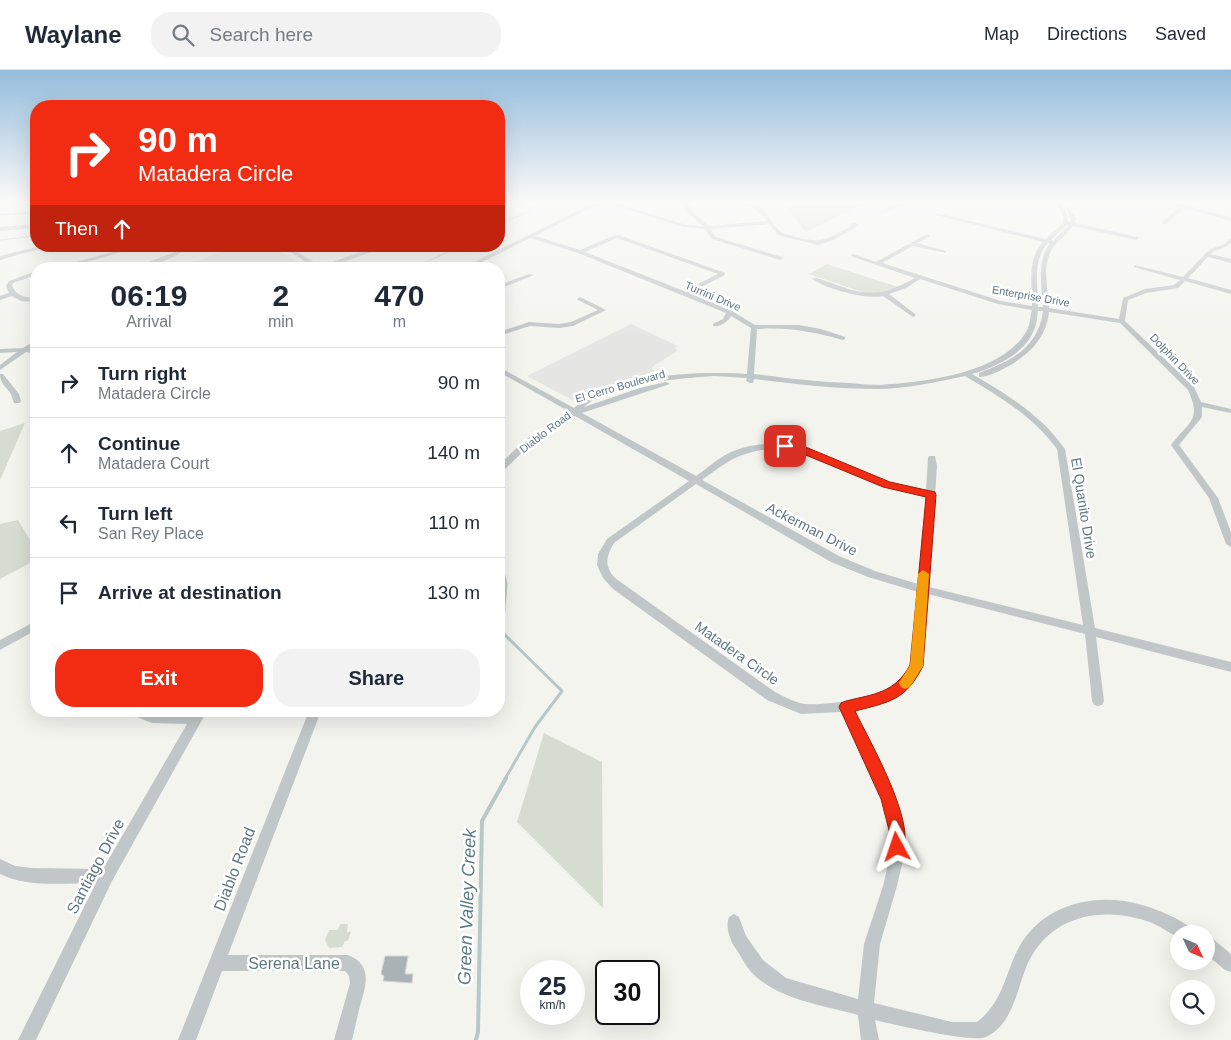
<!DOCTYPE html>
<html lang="en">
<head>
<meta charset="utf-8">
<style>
	body { margin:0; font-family:Arial,sans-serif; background:#f2f2f3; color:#1f2937; height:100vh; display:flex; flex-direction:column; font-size:19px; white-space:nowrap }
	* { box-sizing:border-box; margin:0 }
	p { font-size:16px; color:#747a83 }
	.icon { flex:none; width:28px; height:28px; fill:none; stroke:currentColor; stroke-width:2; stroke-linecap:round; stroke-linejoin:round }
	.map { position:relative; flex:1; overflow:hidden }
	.drawer { position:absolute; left:30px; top:192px; width:475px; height:455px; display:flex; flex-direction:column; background:#fff; border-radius:20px; box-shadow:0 5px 20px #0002 }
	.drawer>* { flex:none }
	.top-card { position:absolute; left:30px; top:30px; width:475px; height:152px; border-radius:20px; box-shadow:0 5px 20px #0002; background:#f22c12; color:#fff; overflow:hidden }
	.needle { width:32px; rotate:134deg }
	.buttons { position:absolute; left:1170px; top:855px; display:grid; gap:10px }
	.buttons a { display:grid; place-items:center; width:45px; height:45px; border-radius:50%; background:#fff; box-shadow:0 5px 20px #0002; font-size:25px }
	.speed { position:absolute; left:520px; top:890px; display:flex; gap:10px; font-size:25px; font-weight:700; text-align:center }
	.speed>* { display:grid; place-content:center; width:65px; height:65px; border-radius:50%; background:#fff; box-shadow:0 5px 20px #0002; line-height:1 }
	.speed small { font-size:12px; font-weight:400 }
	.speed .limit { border:2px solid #111; border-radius:8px; background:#fff; color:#111 }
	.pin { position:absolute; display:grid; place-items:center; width:42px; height:42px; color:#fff; margin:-21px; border-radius:10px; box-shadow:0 2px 8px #0006 }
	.me { position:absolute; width:55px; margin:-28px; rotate:355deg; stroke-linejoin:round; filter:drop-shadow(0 0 4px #0008) }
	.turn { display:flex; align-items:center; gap:18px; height:105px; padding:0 25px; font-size:22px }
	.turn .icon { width:65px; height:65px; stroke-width:2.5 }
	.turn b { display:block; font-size:35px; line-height:42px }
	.then { display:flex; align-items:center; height:48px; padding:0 25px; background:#0003; gap:10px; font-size:19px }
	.eta { display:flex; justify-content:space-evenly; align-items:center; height:85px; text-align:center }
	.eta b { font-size:30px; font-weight:800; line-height:35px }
	.cta { display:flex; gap:10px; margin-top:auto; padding:10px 25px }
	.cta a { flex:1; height:58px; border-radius:20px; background:#f22c12; color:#fff; font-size:20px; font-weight:800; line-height:58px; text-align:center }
	.cta a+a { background:#f2f2f3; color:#1f2937 }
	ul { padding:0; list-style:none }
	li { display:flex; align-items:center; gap:15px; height:70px; padding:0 25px; border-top:1px solid #e0e1e3 }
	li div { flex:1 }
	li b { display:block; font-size:19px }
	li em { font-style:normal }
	header { display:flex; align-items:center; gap:30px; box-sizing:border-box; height:70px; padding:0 25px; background:#fff; border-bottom:1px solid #e0e1e3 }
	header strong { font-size:24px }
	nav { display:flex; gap:28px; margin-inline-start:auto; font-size:18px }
	.search { width:350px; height:45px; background:#f2f2f3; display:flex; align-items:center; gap:12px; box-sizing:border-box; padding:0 18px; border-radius:20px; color:#747a83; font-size:19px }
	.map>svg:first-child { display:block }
	.built { fill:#e5e5e3 }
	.green { fill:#d6dcd0 }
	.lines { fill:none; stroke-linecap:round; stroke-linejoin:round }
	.stream-far3 { stroke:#b7c8ca; stroke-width:1 }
	.stream-far2 { stroke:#b7c8ca; stroke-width:2.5 }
	.stream-far1 { stroke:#b7c8ca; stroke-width:3 }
	.stream { stroke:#b7c8ca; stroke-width:4 }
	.building { fill:#a9b3b7; stroke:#d5d5d2 }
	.minor { fill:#c1c6c8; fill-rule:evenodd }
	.route { fill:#f22c12; stroke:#9d1d0c }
	.slow { fill:#f59e0b }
	.labels { text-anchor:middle; stroke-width:5; stroke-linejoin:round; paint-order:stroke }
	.far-street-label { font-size:11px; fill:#607883; stroke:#fff }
	.street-label { font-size:14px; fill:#607883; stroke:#fff }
	.near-street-label { font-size:16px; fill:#607883; stroke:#fff }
	.near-water-label { font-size:18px; font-style:italic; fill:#5b7b81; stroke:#fff }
</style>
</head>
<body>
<header>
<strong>Waylane</strong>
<div class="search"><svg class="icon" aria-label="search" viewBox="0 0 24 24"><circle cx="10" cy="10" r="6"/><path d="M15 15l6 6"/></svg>Search here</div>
<nav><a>Map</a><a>Directions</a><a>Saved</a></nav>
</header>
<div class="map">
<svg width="1231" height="970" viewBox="0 0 1231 970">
	<rect width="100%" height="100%" fill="#f4f4ef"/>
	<!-- built -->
	<path class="built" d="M238,176h32l37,21 -132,2z
		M631,254l47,22 -3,1 2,4 -25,16 4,8 -45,10 -39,15 -45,-24z"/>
	<!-- green -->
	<path class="green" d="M803,133h61l-58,29 -20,-26z
		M827,194l71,23 -27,8 -62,-21z
		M25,353l-25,57v-49z
		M18,450l18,30v10l-36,19v-55z
		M544,663l58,29 1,146 -86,-86z
		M340,854h8l-1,8h4l-3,9h-3l-3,6 -13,1 -4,-8 4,-10h9z"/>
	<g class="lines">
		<!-- stream-far3 -->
		<path class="stream-far3" d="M499,154l29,-12 11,-9
			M0,170l36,-4
			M411,199l50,-23"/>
		<!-- stream-far2 -->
		<path class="stream-far2" d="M499,484l5,23"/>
		<!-- stream-far1 -->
		<path class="stream-far1" d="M504,506l2,8 -4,48 60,59 -27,36 -30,52"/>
		<!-- stream -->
		<path class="stream" d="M476,970l2,-8 4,-211 24,-43"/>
	</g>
	<!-- building -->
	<path class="building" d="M385,886h23l-3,18h8l-1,9 -29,-2 1,-5 -3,-2z"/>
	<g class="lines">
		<!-- minor -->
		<path class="minor" d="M594,133h6l-65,33 45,14 35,-15h4l106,38v2l-36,18 43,18 23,14h44l22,4 24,8v2l-2,1c-29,-8 -55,-13 -86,-11l-3,45c32,4 63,8 96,9 10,1 20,2 30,2 45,-3 121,-11 146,-53 4,-6 4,-15 6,-22l-34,-6 -78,-25 -14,9 -17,6 26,20 1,1 -3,2 -30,-21c-17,4 -56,-7 -71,-17l5,-1c43,15 55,24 98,0l-65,-22 3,-2 23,8 51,-28 3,2 -1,1 -12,6 29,8v2l-33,-7 -31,17 119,38 31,5c0,-22 -5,-48 11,-64l-107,-27v-2l110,26 17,-16v-10l-9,-10h5l8,10 1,9h2v-4l-4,-10 2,-1 8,11 -1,5 63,14v2l-2,1 -63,-14c-5,7 -13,13 -19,20 -13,17 -6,43 -5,62l70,11 4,-21 22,-9 29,-4 6,-5 -46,-13v-2l49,12 27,-28 13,-4 8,-7v5c-6,6 -14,5 -20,11l20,5v4l-23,-6 -20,21 43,12v4l-46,-13 -7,7 -32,5 -18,7 -3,21 69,66 7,15 30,7v4l-29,-6v10l-23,28 39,53 13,34v15l-5,-3 -17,-46 -38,-53c18,-24 31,-24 17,-55l-68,-67 -71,-11c-3,28 -23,46 -48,58 -6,3 -14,7 -22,7v-4c32,-12 59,-25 64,-62h-5c-1,5 -1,13 -4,19 -9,24 -39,37 -62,44 36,21 69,41 93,75l30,179 136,34v10l-135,-35 8,64 -2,4 -4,1 -4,-1 -2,-4 -7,-67 -157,-40 -5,72 -8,14 -12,14 -12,7 -37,9 42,89 9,35 -2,26 -6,26 -17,58 -6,59 78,19h25c25,-19 27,-44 40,-71 23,-47 79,-60 125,-46 14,4 47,16 53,29h-16v4c-9,-5 -18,-11 -27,-15 -47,-18 -101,-9 -124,40 -11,24 -15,65 -45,75 -24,2 -82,-12 -108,-18l4,20h-18l-3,-25c-36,-10 -80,-15 -107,-43 -6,-7 -10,-16 -15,-23 -6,-8 -11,-23 -7,-32l5,-3 5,3 7,19 17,24 23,18 72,21 6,-55 19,-58 6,-26 2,-26 -9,-34 -40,-88 -41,2 -34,-14 -154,-111 -10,-11 -6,-13 1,-11 9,-15 82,-58 -114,-65 -45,29 -28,27 -3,1v-8l25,-24 46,-29 -71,-40v-5l75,41c35,-34 126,-37 173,-34l4,-46 -20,-12c-3,6 -11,11 -18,10v-2l10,-5 3,-6 -148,-60 -48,-15 -62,31h-8zM1067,155h2l-16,16 -2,-1zM617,168l101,36 -34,17 -99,-39zM1048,173h2c-14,19 -8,43 -7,64h-5c0,-21 -6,-48 10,-64zM714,306l33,2 -1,3 4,2h3l1,-4c41,5 82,10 123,10 28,0 60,-7 88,-13 35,21 68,40 92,73l26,176 -154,-38 8,-121 -2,-10h-6l-1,2 -2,33c-21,-4 -42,-10 -62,-18 -45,-18 -89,-43 -137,-19 -11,6 -21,15 -31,22l-114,-63 88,-29 -4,-2 -26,6 -56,19c23,-23 98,-29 130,-31zM767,379l29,3 79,31 51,14 -8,87 -43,-13 -36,-15 -137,-76c25,-18 34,-26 65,-31zM696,414l135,78 37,15 50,15 -7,74c-4,7 -10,15 -17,21 -14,10 -77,21 -94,16 -8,-2 -17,-7 -25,-11l-160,-114c-11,-12 -9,-22 -1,-35z
			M608,133h7l71,22 17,1 -17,-15 -2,-8h4c3,10 14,15 20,23l59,-5 -5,-6 -15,-12c17,0 23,20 34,29 4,3 11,3 15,5 28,7 31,2 55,-11l2,-3 5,1 -3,4 -22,12 -15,5 -40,-10 -9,-11 -59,5 6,8 66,20 1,1 -3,2 -68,-21 -7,-10 -21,-2z
			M898,133h4v2l-16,7 -4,-1z
			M1169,133h7l55,14v4l-47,-13 -18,16h-4v-2l17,-15z
			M36,141v2l-36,3v-2z
			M36,154v4l-36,3v-4z
			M40,176h10l-50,14v-4z
			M133,176h10l-81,23h-11z
			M174,176h6l3,5c-11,9 -40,18 -54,18l44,-16 4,-3z
			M281,176h7l32,20 59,-20h9l-64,23h-7z
			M36,201v4l-23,8 -1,3c6,11 13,11 24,12v4l-15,-1 -9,-5 -12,4v-4l9,-3 -3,-7 3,-5z
			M529,204l5,1 -35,14v-4z
			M580,227l26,13 -33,16 -14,2 -29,-2 -31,10v-4l30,-10 30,2 12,-2 27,-12 -20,-10 -1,-1z
			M36,270v5l-5,4 5,1v4l-10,-2 -26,18v-5l17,-13 -17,1v-4l23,-1z
			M0,304h3l16,20 2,7 -1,2h-6c-1,-3 -2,-6 -3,-9 -5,-8 -11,-10 -11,-20z
			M36,551v9l-36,20v-10z
			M130,641l63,2 1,-2h13l-95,170 -76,159h-18l78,-157c-31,0 -68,5 -96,-9v-15l15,7 17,2 71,1 84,-145 -35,-1 -20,-8z
			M309,641h12l-93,244h120c25,10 18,30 12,51 -3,11 -5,23 -8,34h-18l16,-57 -1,-7 -4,-5h-123l-26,69h-18z
			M1206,866l6,2 19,16v18l-6,-2 -19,-16z"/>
	</g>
	<!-- sky -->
	<linearGradient id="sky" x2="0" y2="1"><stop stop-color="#94bcdc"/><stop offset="0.49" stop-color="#fafaf8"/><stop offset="1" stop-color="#fafaf8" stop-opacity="0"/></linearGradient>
	<rect width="1231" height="269" fill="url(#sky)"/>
	<!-- route -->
	<path class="route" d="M782,374l26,4 82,34 45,10 1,3 -13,171c-17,34 -33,36 -68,45 15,31 61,110 48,142l-6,2 -6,-2 -2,-6 1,-13 -9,-35 -42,-92 2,-4 5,-2c28,-7 49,-8 64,-36l16,-168 -43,-10 -82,-34 -19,-5z"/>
	<!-- slow -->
	<path class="slow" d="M923,500l6,4 -6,92 -13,21 -5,2 -4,-2 -2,-4 11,-18 8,-91z"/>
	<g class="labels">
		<!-- far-street labels -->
		<g class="far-street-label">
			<text transform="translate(713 226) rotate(23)" y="4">Turrini Drive</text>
			<text transform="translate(1031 226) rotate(10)" y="4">Enterprise Drive</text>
			<text transform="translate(1175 289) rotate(46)" y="4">Dolphin Drive</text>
			<text transform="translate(620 316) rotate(-16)" y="4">El Cerro Boulevard</text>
			<text transform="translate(545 362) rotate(-37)" y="4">Diablo Road</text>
		</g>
		<!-- street labels -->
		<g class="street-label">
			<text transform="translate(1084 438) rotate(81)" y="5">El Quanito Drive</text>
			<text transform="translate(812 459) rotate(27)" y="5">Ackerman Drive</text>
			<text transform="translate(737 583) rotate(35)" y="5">Matadera Circle</text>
		</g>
		<!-- near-street labels -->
		<g class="near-street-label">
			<text transform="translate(95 796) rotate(-62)" y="6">Santiago Drive</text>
			<text transform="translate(234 799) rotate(-69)" y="6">Diablo Road</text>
			<text x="294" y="899">Serena Lane</text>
		</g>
		<!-- near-water labels -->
		<g class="near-water-label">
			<text transform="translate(467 837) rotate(-88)" y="6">Green Valley Creek</text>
		</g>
	</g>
</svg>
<div class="buttons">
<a><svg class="needle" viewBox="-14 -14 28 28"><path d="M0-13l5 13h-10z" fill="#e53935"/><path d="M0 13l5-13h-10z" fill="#747a83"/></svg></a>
<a><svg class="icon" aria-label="search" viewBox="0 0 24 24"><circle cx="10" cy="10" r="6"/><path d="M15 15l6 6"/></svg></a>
</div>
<div class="speed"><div>25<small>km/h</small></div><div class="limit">30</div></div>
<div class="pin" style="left:785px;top:376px;background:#d93025"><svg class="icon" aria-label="arrive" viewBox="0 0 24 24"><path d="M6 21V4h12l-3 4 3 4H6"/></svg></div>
<svg class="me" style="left:897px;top:777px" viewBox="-20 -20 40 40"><path d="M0-17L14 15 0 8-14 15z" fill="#f22c12" stroke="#fff" stroke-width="4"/></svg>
<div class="top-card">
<div class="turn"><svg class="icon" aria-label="right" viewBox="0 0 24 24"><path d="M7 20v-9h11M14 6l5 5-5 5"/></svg><div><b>90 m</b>Matadera Circle</div></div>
<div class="then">Then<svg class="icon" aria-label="ahead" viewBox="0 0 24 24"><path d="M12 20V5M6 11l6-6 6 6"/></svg></div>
</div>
<section class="drawer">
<div class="eta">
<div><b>06:19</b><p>Arrival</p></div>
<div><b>2</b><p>min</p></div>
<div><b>470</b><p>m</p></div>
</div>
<ul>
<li><svg class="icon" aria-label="right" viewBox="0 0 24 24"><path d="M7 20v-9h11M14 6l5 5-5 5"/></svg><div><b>Turn right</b><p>Matadera Circle</p></div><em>90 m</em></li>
<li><svg class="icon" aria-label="ahead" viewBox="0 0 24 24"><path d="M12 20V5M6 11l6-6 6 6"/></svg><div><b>Continue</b><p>Matadera Court</p></div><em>140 m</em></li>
<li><svg class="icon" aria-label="left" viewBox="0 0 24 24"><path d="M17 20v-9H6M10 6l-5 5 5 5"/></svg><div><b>Turn left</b><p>San Rey Place</p></div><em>110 m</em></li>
<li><svg class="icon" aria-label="arrive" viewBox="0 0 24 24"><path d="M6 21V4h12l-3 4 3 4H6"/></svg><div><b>Arrive at destination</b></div><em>130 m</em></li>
</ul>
<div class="cta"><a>Exit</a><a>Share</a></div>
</section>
</div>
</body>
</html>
